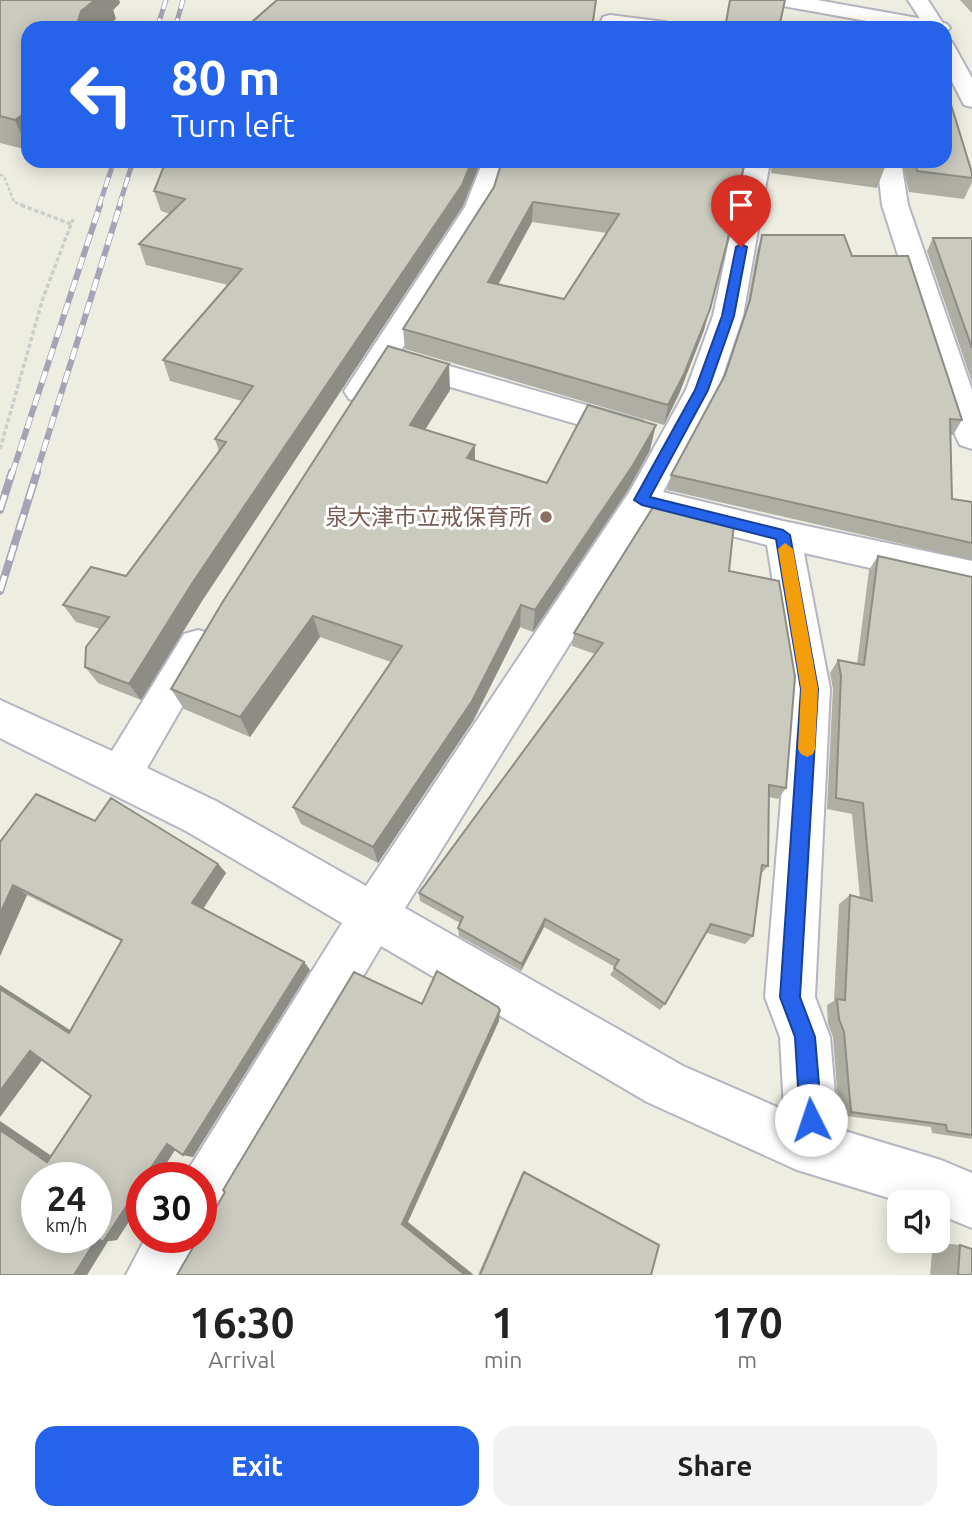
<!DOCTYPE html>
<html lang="en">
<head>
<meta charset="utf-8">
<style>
	body { margin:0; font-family:Ubuntu,"Noto Sans JP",sans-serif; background:#f2f2f2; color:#222; height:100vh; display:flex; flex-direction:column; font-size:26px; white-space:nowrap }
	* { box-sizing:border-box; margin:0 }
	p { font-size:23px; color:#767676 }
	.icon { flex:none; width:38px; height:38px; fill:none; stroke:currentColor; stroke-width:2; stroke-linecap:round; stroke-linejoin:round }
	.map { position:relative; height:1275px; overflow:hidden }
	.sheet { display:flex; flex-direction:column; background:#fff; flex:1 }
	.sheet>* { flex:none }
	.banner { position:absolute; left:21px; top:21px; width:931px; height:147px; border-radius:21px; box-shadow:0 4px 18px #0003; background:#2563eb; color:#fff; overflow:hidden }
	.buttons { position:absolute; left:887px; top:1190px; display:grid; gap:14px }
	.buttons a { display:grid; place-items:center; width:63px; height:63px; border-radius:14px; background:#fff; box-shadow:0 4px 18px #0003; font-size:35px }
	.speed { position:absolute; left:21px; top:1162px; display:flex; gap:14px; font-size:35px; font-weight:700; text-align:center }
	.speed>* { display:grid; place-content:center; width:91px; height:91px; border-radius:50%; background:#fff; box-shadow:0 4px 18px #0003; line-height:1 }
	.speed small { font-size:18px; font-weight:400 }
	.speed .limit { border:10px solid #d22; background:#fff; color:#111 }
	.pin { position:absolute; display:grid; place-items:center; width:60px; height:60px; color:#fff; margin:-72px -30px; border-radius:50% 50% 50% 0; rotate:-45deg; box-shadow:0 0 7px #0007 }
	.pin .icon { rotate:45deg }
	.me { position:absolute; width:77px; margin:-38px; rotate:356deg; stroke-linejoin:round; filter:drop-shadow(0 0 5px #0008) }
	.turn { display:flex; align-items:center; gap:24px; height:147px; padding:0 35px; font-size:32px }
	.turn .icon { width:91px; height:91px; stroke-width:2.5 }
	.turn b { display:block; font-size:49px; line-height:60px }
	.eta { display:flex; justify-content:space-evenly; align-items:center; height:119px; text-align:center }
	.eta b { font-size:42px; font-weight:600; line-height:49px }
	.primary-button { display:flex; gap:14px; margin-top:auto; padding:14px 35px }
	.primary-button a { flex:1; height:80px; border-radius:21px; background:#2563eb; color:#fff; font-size:28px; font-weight:600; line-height:80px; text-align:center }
	.primary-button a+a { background:#f2f2f2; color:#222 }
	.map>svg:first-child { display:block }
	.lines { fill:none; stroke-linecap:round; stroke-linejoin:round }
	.street-casing { stroke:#b6b4c0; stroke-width:4 }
	.secondary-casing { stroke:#b6b4c0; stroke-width:4 }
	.path-far1 { stroke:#cdcdcd; stroke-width:2.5; stroke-dasharray:3.5 2; stroke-linecap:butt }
	.path { stroke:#cdcdcd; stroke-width:3.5; stroke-dasharray:4.5 2.5; stroke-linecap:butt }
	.street { fill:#fff; fill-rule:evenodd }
	.secondary { fill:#fff; fill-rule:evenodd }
	.rail-far2-casing { stroke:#a7a3b7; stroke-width:5 }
	.rail-far1-casing { stroke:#a7a3b7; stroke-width:6 }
	.rail-casing { stroke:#a7a3b7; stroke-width:8 }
	.rail-far2 { stroke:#fff; stroke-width:3.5; stroke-dasharray:10; stroke-linecap:butt }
	.rail-far1 { stroke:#fff; stroke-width:4.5; stroke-dasharray:12; stroke-linecap:butt }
	.rail { stroke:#fff; stroke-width:5; stroke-dasharray:16; stroke-linecap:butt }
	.wall { fill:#aeaea4; fill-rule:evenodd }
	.shaded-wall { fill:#8d8d86 }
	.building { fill:#cacabf; stroke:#8d8d86; stroke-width:2; fill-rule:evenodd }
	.route { fill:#2563eb; stroke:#184099; stroke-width:2 }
	.slow { fill:#f59e0b }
	.education-dot { fill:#8d6e63; stroke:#fff; stroke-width:2.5 }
	.labels { text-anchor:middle; stroke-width:6; stroke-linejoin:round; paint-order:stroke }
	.education-label { font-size:23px; fill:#785e54; stroke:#fff; text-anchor:end }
</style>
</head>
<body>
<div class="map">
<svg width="972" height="1275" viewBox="0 0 972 1275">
	<rect width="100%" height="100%" fill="#eeede1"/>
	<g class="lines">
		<!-- street casing -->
		<g class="street-casing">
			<path id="street" d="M773,0h44l123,22 7,2 3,4 -5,5v-5h-39l-123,-22 -7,-2z
				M610,15l55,7 7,2 3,4h-77l5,-11z
				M483,161h24l-16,46 -91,145 242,69 5,8 -5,8 -11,3 -242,-71 -18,30 -11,3 -11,-3 -5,-8 121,-184z
				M746,161h24l-27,155 -25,74 -55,102 120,29 189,40v30l-168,-38 26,136 -15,308 15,40 8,92 103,31 31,13v55l-34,-14v-12h-36l-105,-32 -150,-68 -266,-156 -161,272 -18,8 4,11 -19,38h-61l20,-38h55v-59h-18l159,-255 -156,-92 -186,-93v-38l112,51 72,-117 14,-4 14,4 5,12 -70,122 69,33 150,85 264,-395 56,-101 27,-74zM650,515l117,30 23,144 -25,308 15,40 4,73 -101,-44 -278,-158z
				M877,161h24l7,44 64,185v59l-12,-4 -4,-8 -74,-232z"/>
		</g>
		<!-- secondary casing -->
		<g class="secondary-casing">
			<path id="secondary" d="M908,0h20l18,28 -1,2 -19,-2z
				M945,40l7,2 20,36v29l-8,-2 -19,-37z"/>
		</g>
		<!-- path-far1 -->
		<path class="path-far1" d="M0,175l4,1 10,26 11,4"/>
		<!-- path -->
		<path class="path" d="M21,205l50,19
			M0,449l43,-151 30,-79"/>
		<!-- street -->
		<use href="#street" class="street"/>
		<!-- secondary -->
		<use href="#secondary" class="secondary"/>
		<!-- rail-far2 casing -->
		<g class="rail-far2-casing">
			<path id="rail-far2" d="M157,28l9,-28
				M175,28l8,-28
				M99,206l15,-45
				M119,206l14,-45"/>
		</g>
		<!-- rail-far1 casing -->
		<g class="rail-far1-casing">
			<path id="rail-far1" d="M12,474l88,-269
				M36,474l84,-269"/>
		</g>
		<!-- rail casing -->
		<g class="rail-casing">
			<path id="rail" d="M0,510l12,-38
				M0,591l37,-119"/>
		</g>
		<!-- rail-far2 -->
		<use href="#rail-far2" class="rail-far2"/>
		<!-- rail-far1 -->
		<use href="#rail-far1" class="rail-far1"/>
		<!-- rail -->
		<use href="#rail" class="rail"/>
	</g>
	<!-- wall -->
	<path class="wall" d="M0,0h119l1,3 -7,7 3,9 -88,9v122l-28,-7z
		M960,0h12v13z
		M745,161l-41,169 -25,64 -15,31 -259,-76 -2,-20 91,-142zM532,222l75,11 -43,66 -66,-14z
		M772,161h113v6l-8,21 -106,-15z
		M902,161h43l27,12v9l-8,17 -55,-7z
		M154,191l309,15 -261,395 -61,99 -43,-17 -13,-16 15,-38 -24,-7 -13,-17 63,-29 93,-125 -4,-12 27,-38 -72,-20 -7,-21 65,-75 -82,-20 -7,-21 31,-30 -9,-3z
		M762,235l90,21 110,164 -9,15h-3l2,64 20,3v58l-305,-70 4,-15 54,-100 21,-63 11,-61z
		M933,238h39v144l-45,-131z
		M450,390l-25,40 50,31 72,22 103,-33 -22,40 -95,142 -13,-5 -47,94 -95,142 -77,-39 -8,-17 98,-145 -71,-25 -70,100 -66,-28 -13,-20z
		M878,556l94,21v562l-40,-6 -1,-6 -92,-12 -6,-78 -5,-13 -1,-19 7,-4 5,-97 11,-9 10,3 -8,-84 -25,-5 6,-120 -3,-16 8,-13 19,4 12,-94z
		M729,571l57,217 -8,11 -9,-2 -1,69 -8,9 -7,61 -8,8 -38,-11 -42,71 -5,6 -50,-35 5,-8 -71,-40 -23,44 -62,-35 -1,-8 2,-5 -40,-22 -1,-8 176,-239 -23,-8 2,-13z
		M0,842l218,22 8,9 -23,36 101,53 6,8 -117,187 -10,-2 -8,-5 -18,28h-15v23l-25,39 -9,1 -21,34h-87l51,-119 40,-60 -49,-36 -42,57v-132l70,45 51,-89 -94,-46 -27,61z
		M524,1172l127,103h-173l44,-102z
		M933,1242l27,3 12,30h-42z"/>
	<!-- shaded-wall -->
	<path class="shaded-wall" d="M95,0h24l1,3 -7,7 3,9 -12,9h-28l5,-17z
		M28,111v39l-13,-30z
		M472,161h9l-18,45 -261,395 -61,99 -12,-16 64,-102z
		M533,202l-1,20 -44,81v-21z
		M727,243l-23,87 -25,64 -15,31 4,-20z
		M449,364l1,26 -38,60 -2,-25z
		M656,425l-6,25 -22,40 -95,142 2,-22z
		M475,445v25l-8,-12z
		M521,605l-1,22 -47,94 -95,142 -5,-16z
		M313,616l7,21 -70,100 -10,-20z
		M218,864l8,9 -25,39 -9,-9z
		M13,885l14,10 -27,61v-42z
		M545,919l-1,8 -23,44 1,-7z
		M304,962l6,8 -117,187 -10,-2z
		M0,985l82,53 -13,-5 -69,-44z
		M500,1010l-1,11 -91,201 66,53h-9l-63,-51z
		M30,1051l15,5 -45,61v-26z
		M0,1121l62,42 -15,-1 -47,-32z
		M167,1144l11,1 -21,33h-13z
		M142,1182v19l-25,39 -9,1 -21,34h-13l23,-37z"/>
	<!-- building -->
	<path class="building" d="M0,0h95l-14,11 -5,17h-48v83l-13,9 -15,-4z
		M277,0h319l-4,28h-347z
		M730,0h55l-6,28h-54z
		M945,85l27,88v5l-55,-7 -2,-10h30z
		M166,161h306l-10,24 -269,397 -64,102 -44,-17 1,-20 23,-30 -46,-12 28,-38 35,9 100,-134 -11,-3 38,-53 -90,-26 79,-91 -103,-25 46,-45 -31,-8z
		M502,161h243l-18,82 -17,66 -26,65 -16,31 -265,-76 91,-142zM533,202l86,12 -55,85 -76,-17z
		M839,161h46v6z
		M762,235h82l8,21h56l54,164 -12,-1 2,80 20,3v41l-301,-68 54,-100 25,-75z
		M933,238h39v110z
		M388,346l61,18 -39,61 65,20 -8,13 80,25 41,-78 68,20 -23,40 -98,145 -14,-5 -49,96 -99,146 -80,-40 109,-161 -89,-30 -73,101 -69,-28 51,-86z
		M655,504l79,20 -5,47 50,10 16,96 -9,111 -17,-3 -1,81 -6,-1 -9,71 -42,-12 -46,80 -51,-36 5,-8 -74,-41 -23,45 -64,-36 5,-11 -44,-24 184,-250 -29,-10z
		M878,556l94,21v558l-25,-4 -1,-6 -95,-13 -7,-80 -5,-13 -2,-20 8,1 5,-105 22,6 -9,-98 -27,-5 5,-122 -3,-16 26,5z
		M36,794l59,27 16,-23 107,66 -26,39 112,59 -121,193 -16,-11 -23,34h-2v4l-39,60 -6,-4 -23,37h-74v-145l47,32 44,-66 -61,-45 -30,40v-102l69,44 53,-93 -109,-55 -13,29v-72zM37,1178h59v59h-59z
		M437,971l61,36 2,3 -98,214 63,51h-288l22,-38h2v-3l24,-42 -2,-2 131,-218 68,32z
		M524,1172l135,73 -8,30h-171z
		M960,1245l12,4v26h-14z"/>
	<!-- route -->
	<path class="route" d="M741,244l6,3 -13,69 -26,74 -58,107 133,33 7,5 28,154 -18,308 15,40 7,83 -3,8 -8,3 -7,-3 -4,-8 -5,-83 -15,-40 21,-308 -25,-150 -134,-34 -8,-5 61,-110 27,-74 14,-69z"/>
	<!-- slow -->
	<path class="slow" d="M785,543l8,6 25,140 -3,60 -2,5 -6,3 -6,-3 -3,-5 3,-60 -23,-140z"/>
	<!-- markers -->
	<circle class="education-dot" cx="546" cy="517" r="7"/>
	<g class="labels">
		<!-- education labels -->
		<g class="education-label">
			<text x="532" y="525">泉大津市立戒保育所</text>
		</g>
	</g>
</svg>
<div class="buttons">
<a><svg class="icon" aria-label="sound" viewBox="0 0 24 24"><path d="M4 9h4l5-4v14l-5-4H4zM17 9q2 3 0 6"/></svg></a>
</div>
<div class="speed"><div>24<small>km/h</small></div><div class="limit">30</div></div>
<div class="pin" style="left:741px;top:247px;background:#d93025"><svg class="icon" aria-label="arrive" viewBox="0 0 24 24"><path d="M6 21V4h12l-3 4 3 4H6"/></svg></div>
<svg class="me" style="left:811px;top:1120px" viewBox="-20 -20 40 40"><circle r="19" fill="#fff"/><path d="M0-13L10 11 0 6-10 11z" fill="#2563eb"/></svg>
<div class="banner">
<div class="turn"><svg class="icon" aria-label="left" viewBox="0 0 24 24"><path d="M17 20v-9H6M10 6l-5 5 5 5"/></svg><div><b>80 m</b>Turn left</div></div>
</div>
</div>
<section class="sheet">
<div class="eta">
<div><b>16:30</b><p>Arrival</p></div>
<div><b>1</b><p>min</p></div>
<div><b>170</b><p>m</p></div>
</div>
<div class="primary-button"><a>Exit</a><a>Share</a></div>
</section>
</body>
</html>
